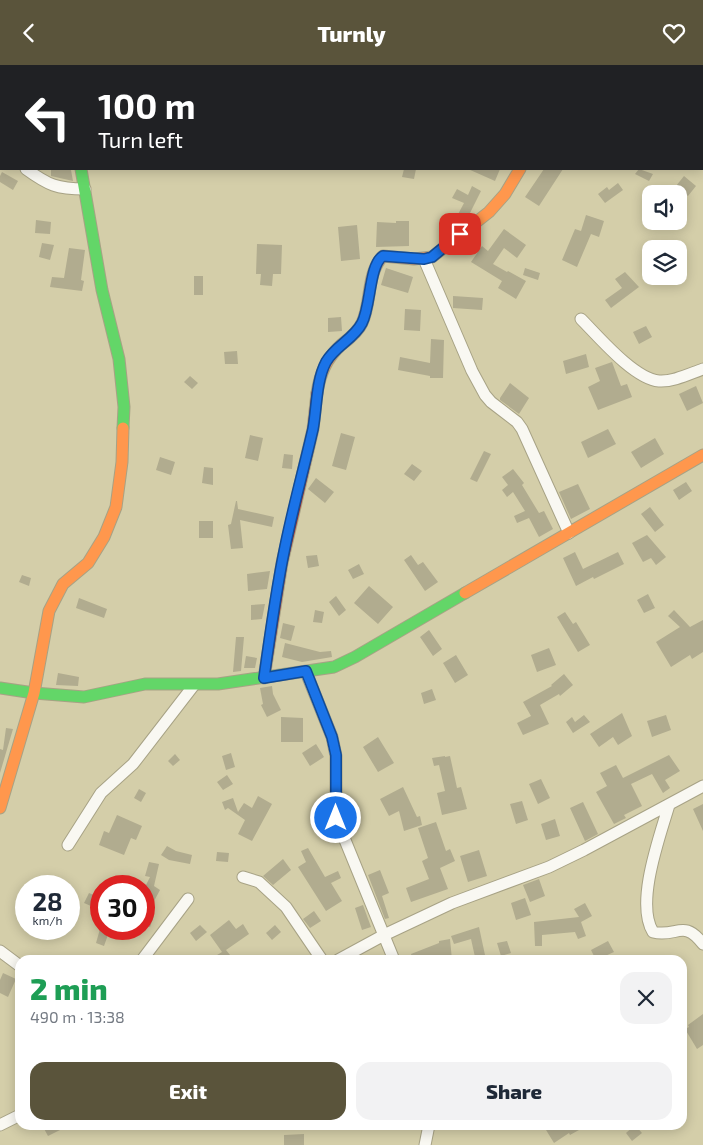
<!DOCTYPE html>
<html lang="en">
<head>
<meta charset="utf-8">
<style>
	body { margin:0; font-family:"Exo 2",sans-serif; background:#f2f2f3; color:#1f2937; height:100vh; display:flex; flex-direction:column; font-size:19px; white-space:nowrap }
	* { box-sizing:border-box; margin:0 }
	p { font-size:16px; color:#747a83 }
	.icon { flex:none; width:28px; height:28px; fill:none; stroke:currentColor; stroke-width:2; stroke-linecap:round; stroke-linejoin:round }
	.map { position:relative; flex:1; overflow:hidden }
	.drawer { position:absolute; left:15px; top:890px; width:672px; height:175px; display:flex; flex-direction:column; background:#fff; border-radius:15px; box-shadow:0 2px 12px #0003 }
	.drawer>* { flex:none }
	.guide { position:absolute; left:0px; top:0px; width:704px; height:105px; box-shadow:0 2px 12px #0003; background:#202124; color:#fff; overflow:hidden }
	.buttons { position:absolute; left:642px; top:120px; display:grid; gap:10px }
	.buttons a { display:grid; place-items:center; width:45px; height:45px; border-radius:10px; background:#fff; box-shadow:0 2px 12px #0003; font-size:25px }
	.speed { position:absolute; left:15px; top:810px; display:flex; gap:10px; font-size:25px; font-weight:700; text-align:center }
	.speed>* { display:grid; place-content:center; width:65px; height:65px; border-radius:50%; background:#fff; box-shadow:0 2px 12px #0003; line-height:1 }
	.speed small { font-size:12px; font-weight:400 }
	.speed .limit { border:8px solid #d22; background:#fff; color:#111 }
	.pin { position:absolute; display:grid; place-items:center; width:42px; height:42px; color:#fff; margin:-21px; border-radius:10px; box-shadow:0 2px 8px #0006 }
	.me { position:absolute; width:55px; margin:-28px; rotate:0deg; stroke-linejoin:round; filter:drop-shadow(0 0 4px #0008) }
	.turn { display:flex; align-items:center; gap:18px; height:105px; padding:0 15px; font-size:22px }
	.turn .icon { width:65px; height:65px; stroke-width:2.5 }
	.turn b { display:block; font-size:35px; line-height:42px }
	.round { display:grid; place-items:center; flex:none; width:52px; height:52px; border-radius:15px; background:#f2f2f3 }
	.summary { display:flex; align-items:center; justify-content:space-between; height:85px; padding:0 15px }
	h1 { font-size:30px; font-weight:800; line-height:38px; color:#1e9e55 }
	.button { display:flex; gap:10px; margin-top:auto; padding:10px 15px }
	.button a { flex:1; height:58px; border-radius:15px; background:#5a543b; color:#fff; font-size:20px; font-weight:800; line-height:58px; text-align:center }
	.button a+a { background:#f2f2f3; color:#1f2937 }
	header { display:flex; justify-content:space-between; align-items:center; height:65px; padding:0 15px; background:#5a543b; color:#fff; font-size:22px; font-weight:800 }
	.map>svg:first-child { display:block }
	.building { fill:#b1ac8f }
	.lines { fill:none; stroke-linecap:round; stroke-linejoin:round }
	.street-casing { stroke:#a7a285; stroke-width:13 }
	.fast-casing { stroke:#a7a285; stroke-width:13 }
	.slow-casing { stroke:#a7a285; stroke-width:13 }
	.jam-casing { stroke:#a7a285; stroke-width:13 }
	.street { stroke:#f9f8f2; stroke-width:11 }
	.fast { stroke:#63d668; stroke-width:11 }
	.slow { stroke:#ff974d; stroke-width:11 }
	.jam { stroke:#b3261e; stroke-width:11 }
	.route-casing { stroke:#114b97; stroke-width:12 }
	.route { stroke:#1a73e8; stroke-width:9 }
</style>
</head>
<body>
<header><svg class="icon" aria-label="back" viewBox="0 0 24 24"><path d="M15 5l-7 7 7 7"/></svg>Turnly<svg class="icon" aria-label="heart" viewBox="0 0 24 24"><path d="M12 20l-8-8c-3-5 5-10 8-4 3-6 11-1 8 4z"/></svg></header>
<div class="map">
<svg width="703" height="1080" viewBox="0 0 703 1080">
	<rect width="100%" height="100%" fill="#d4cea9"/>
	<!-- building -->
	<path class="building" d="M404,104h12l-2,10 -12,-2z
		M468,104h32l-5,12z
		M544,104h19l-24,37 -14,-9z
		M639,104l14,5 -4,7 -14,-7z
		M51,105h20l2,11 -22,-5z
		M2,107l16,9 -5,9 -13,-8v-6z
		M684,111l12,10 -8,10 -12,-10z
		M618,118l5,7 -18,13 -7,-9 9,-7 2,3z
		M472,121l9,5 -12,24 -10,8 -4,-3 9,-17 -12,-5 5,-9 11,6z
		M586,150l18,6 -5,16 -8,-3 -14,33 -15,-7 13,-31 6,2z
		M36,155l15,2 -1,12 -15,-1z
		M396,156h13v25l-33,1 1,-25 19,1z
		M357,160l3,34 -19,2 -3,-34z
		M504,164l22,16 -9,13 -13,-10 -11,16 14,8 1,-1 18,10 -10,18 -18,-11 4,-7 -31,-19 11,-16 6,5z
		M42,178l12,2 -4,15 -11,-3z
		M257,179l25,1 -1,29h-8l-1,12 -12,-1 1,-11h-5z
		M69,183l16,2 -4,30 3,1 -2,10 -32,-4 2,-10 12,1z
		M386,203l27,9 -5,16 -27,-8z
		M525,203l15,5 -2,7 -15,-5z
		M625,207l14,15 -28,21 -6,-8 17,-12 -7,-9z
		M194,211h9v19h-9z
		M453,231l30,2 -1,12 -29,-2z
		M405,244l16,1 -1,21 -16,-1z
		M341,252l1,14 -14,1v-14z
		M646,261l6,11 -13,7 -6,-12z
		M431,274l13,1 -1,38h-13v-2l-32,-6 2,-13 30,6z
		M237,286l1,13h-13l-1,-12z
		M586,289l3,13 -23,7 -3,-13z
		M612,297l9,24 6,-2 5,13 -34,13 -10,-23 12,-6 -5,-13z
		M190,311l8,7 -6,6 -8,-7z
		M510,318l19,15 -10,16 -19,-14v-2z
		M696,321l7,17 -16,8 -8,-17z
		M608,364l8,15 -28,14 -7,-16z
		M341,368l14,4 -9,33 -14,-4z
		M250,370l13,3 -5,23 -13,-3z
		M655,373l9,16 -23,14 -10,-16z
		M484,386l7,3 -14,28 -7,-3z
		M284,389l9,1 -1,14 -10,-1z
		M160,392l15,5 -4,13 -15,-5z
		M412,399l10,7 -8,10 -10,-7z
		M204,402l9,1v17l-11,-2z
		M513,404l11,14 -2,2 17,28 5,-2 9,18 -14,8 -10,-19 -12,5 -3,-7 11,-5 -12,-19 -6,5 -5,-7 6,-5 -6,-8z
		M316,413l18,14 -9,11 -17,-14z
		M686,417l6,9 -13,9 -6,-10z
		M578,419l12,25 -19,10 -12,-27z
		M236,436h1l1,8 36,8 -2,10 -32,-7 3,28 -12,1 -3,-24 3,-1z
		M650,442l14,18 -9,7 -14,-18z
		M199,456h14v17h-14z
		M647,470l19,22 -10,8 -5,-7 -8,4 -11,-19z
		M575,487l8,17 35,-17 6,12 -30,15 -1,-2 -17,9 -13,-28z
		M317,490l2,11 -11,2 -2,-12z
		M411,490l7,10 5,-3 15,20 -13,9 -21,-31z
		M359,499l5,10 -11,5 -5,-9z
		M270,506l-3,18 -19,2 -1,-17z
		M22,510l9,3 -2,8 -10,-4z
		M369,521l24,21 -15,17 -24,-21z
		M648,529l7,14 -11,5 -7,-13z
		M336,531l10,14 -7,6 -10,-14z
		M79,533l28,11 -3,9 -28,-10z
		M265,539l-3,15 -11,1v-15z
		M315,545l9,2 -2,11 -9,-1z
		M674,545l16,17 13,-7v32l-11,7 -2,-4 -19,12 -15,-25 24,-15 -12,-11z
		M565,547l8,12 3,-2 14,23 -12,7 -21,-35z
		M283,558l12,3 -4,15 -11,-3z
		M429,565l13,19 -9,7 -13,-19z
		M236,572h8l-3,34 -8,1z
		M285,578l35,9 11,-1 1,6 -30,5 -20,-5z
		M549,583l7,17 -19,7 -6,-17z
		M456,590l12,20 -13,8 -12,-20z
		M246,591l11,2 -2,10h-11z
		M58,608l21,4 -1,9 -22,-1z
		M564,609l9,11 -13,11 -1,-2 -19,11 9,19 -26,11 -6,-12 14,-7 -8,-14 29,-16 -1,-1z
		M272,621l1,8 8,16 -14,7 -6,-12 2,-1 -3,-16z
		M432,624l4,11 -12,4 -3,-11z
		M622,648l10,23 -14,9 -5,-8 -14,10 -9,-13z
		M584,650l6,7 -17,11 -7,-11 6,-5 3,5z
		M666,650l5,15 -19,7 -5,-16z
		M281,652l22,1v24h-22z
		M6,663l7,1 -13,44v-24l3,1z
		M378,672l16,26 -16,9 -15,-25z
		M316,679l8,13 -14,9 -8,-13z
		M231,688l4,14 -9,3 -4,-14z
		M175,689l5,6 -7,6 -5,-5z
		M669,690l11,16 -15,9 5,8 -7,5 -11,-19 -21,10 11,22 -18,9 2,3 -12,6 -18,-32 11,-6 -7,-13 16,-8 7,13z
		M445,691v1l5,-1 7,32 4,-1 6,22 -25,6 -5,-22 8,-2 -6,-26 -5,1 -2,-8z
		M227,710l6,9 -10,6 -6,-8z
		M541,714l9,19 -12,6 -9,-20z
		M403,722l14,30 3,-1 2,9 -18,6 -5,-20 -10,5 -9,-17z
		M139,724l7,4 -5,9 -7,-4z
		M258,731l14,8 -20,37 -14,-7 7,-14 -17,-12 -3,2 -3,-8 11,-4 5,14 6,-9 8,5z
		M522,736l6,19 -12,4 -6,-20z
		M583,737l15,32 -13,7 -15,-33z
		M703,739v27l-10,-22z
		M117,750l25,11 -6,14 -5,-2 -7,17 -25,-10 5,-14 5,2z
		M555,754l5,17 -14,4 -5,-16z
		M436,757l10,29 4,-2 5,12 -15,7 8,21 -37,13 -5,-14 23,-9 -7,-18 6,-3 -10,-30z
		M167,781l9,5 16,4 -2,9 -21,-4 -8,-5z
		M308,783l17,29 13,-6 3,7 -10,5 11,18 -16,10 -28,-44 8,-5 -5,-11z
		M479,785l8,26 -19,6 -8,-26z
		M217,787l12,1 -1,9 -12,-1z
		M283,794l8,11 -18,15 -10,-9z
		M149,797l10,2 -5,22 6,4 -13,24 7,2 -4,11 -6,-2v-36l6,-12 -5,-1z
		M380,805l9,23 -7,3 7,22 -4,1 -17,-44z
		M539,814l6,17 -15,6 -7,-17z
		M89,828l7,3 -5,10 -7,-3z
		M525,833l6,17 -15,5 -5,-17z
		M585,838l7,13 -11,6 5,14 -8,3 -3,-7 -33,3v11h-7l-1,-24 45,-5 -5,-8z
		M363,840l8,22 -9,3 -7,-22z
		M314,846l7,10 -11,7 -7,-9z
		M229,855l7,9 7,-5 6,10 -23,16 8,10h-25l13,-8 -12,-17z
		M200,860l7,7 -11,9 -6,-8z
		M275,860l6,7 -9,8 -6,-7z
		M479,862l6,28 -10,2 -4,-18 -17,5 -3,-8z
		M100,864h10l-6,17 -8,-3z
		M450,874l2,21h-11v-4l-10,4h-18l-2,-6 28,-11v-2z
		M507,876l4,12 -10,3 -4,-13z
		M608,876l6,11 -18,8 -5,-10z
		M3,908l13,6 -8,18 -8,-4v-13z
		M703,949v31l-6,4 -12,-20 4,-2 -1,-2z
		M42,1060h28l-22,11z
		M543,1060h45l-18,10 -1,-2 -15,10z
		M635,1060l7,8 -10,8 -6,-8z
		M304,1069v11h-20v-10z"/>
	<g class="lines">
		<!-- street casing -->
		<g class="street-casing">
			<path id="street" d="M572,1l2,-1
				M0,84l1,1
				M26,104c22,16 31,20 59,20
				M424,194l48,112 13,24 6,7 26,20 5,7 47,104
				M581,254c17,17 53,60 78,62 14,1 30,-7 44,-12
				M306,607l26,65 4,19v62l58,142
				M669,740c-9,31 -34,98 -16,127 24,6 30,-14 50,12
				M68,780l33,-52 32,-29 61,-79
				M243,812l16,5 27,25 36,53
				M0,886l20,15
				M142,895l46,-61
				M338,895l46,-25 68,-32 97,-36 35,-17 119,-64
				M0,1060l20,-10
				M425,1080l4,-20"/>
		</g>
		<!-- fast casing -->
		<g class="fast-casing">
			<path id="fast" d="M65,0v1
				M81,104l21,121 17,69 5,48 -1,21
				M0,623l34,5 50,4 61,-13h73l116,-17 21,-10 110,-64"/>
		</g>
		<!-- slow casing -->
		<g class="slow-casing">
			<path id="slow" d="M317,328c3,-19 9,-34 24,-48 8,-6 17,-13 21,-22 10,-21 4,-49 21,-67l31,3 18,-2 57,-45 16,-18 15,-25
				M465,528l238,-138
				M0,743l34,-115 15,-82 14,-27 25,-21 16,-26 12,-30 6,-45 1,-34"/>
		</g>
		<!-- jam casing -->
		<g class="jam-casing">
			<path id="jam" d="M680,0l2,1
				M702,12h1
				M264,613l18,-115 31,-134 4,-36"/>
		</g>
		<!-- street -->
		<use href="#street" class="street"/>
		<!-- fast -->
		<use href="#fast" class="fast"/>
		<!-- slow -->
		<use href="#slow" class="slow"/>
		<!-- jam -->
		<use href="#jam" class="jam"/>
	</g>
	<g class="lines">
		<!-- route casing -->
		<g class="route-casing">
			<path id="route" d="M336,753v-63l-4,-18 -26,-66 -42,7c6,-44 12,-88 21,-131 8,-40 19,-79 28,-118 4,-22 3,-48 13,-67 9,-16 28,-23 36,-39 9,-17 7,-58 21,-67l41,3 8,-2 28,-23"/>
		</g>
		<!-- route -->
		<use href="#route" class="route"/>
	</g>
</svg>
<div class="buttons">
<a><svg class="icon" aria-label="sound" viewBox="0 0 24 24"><path d="M4 9h4l5-4v14l-5-4H4zM17 9q2 3 0 6"/></svg></a>
<a><svg class="icon" aria-label="layers" viewBox="0 0 24 24"><path d="M12 4l9 5-9 5-9-5zM3 14l9 5 9-5"/></svg></a>
</div>
<div class="speed"><div>28<small>km/h</small></div><div class="limit">30</div></div>
<div class="pin" style="left:460px;top:169px;background:#d93025"><svg class="icon" aria-label="arrive" viewBox="0 0 24 24"><path d="M6 21V4h12l-3 4 3 4H6"/></svg></div>
<svg class="me" style="left:336px;top:753px" viewBox="-20 -20 40 40"><circle r="17" fill="#1a73e8" stroke="#fff" stroke-width="3"/><path d="M0-11L8 9 0 5-8 9z" fill="#fff"/></svg>
<div class="guide">
<div class="turn"><svg class="icon" aria-label="left" viewBox="0 0 24 24"><path d="M17 20v-9H6M10 6l-5 5 5 5"/></svg><div><b>100 m</b>Turn left</div></div>
</div>
<section class="drawer">
<div class="summary"><div><h1>2 min</h1><p>490 m · 13:38</p></div><a class="round"><svg class="icon" aria-label="close" viewBox="0 0 24 24"><path d="M6 6l12 12M18 6L6 18"/></svg></a></div>
<div class="button"><a>Exit</a><a>Share</a></div>
</section>
</div>
</body>
</html>
